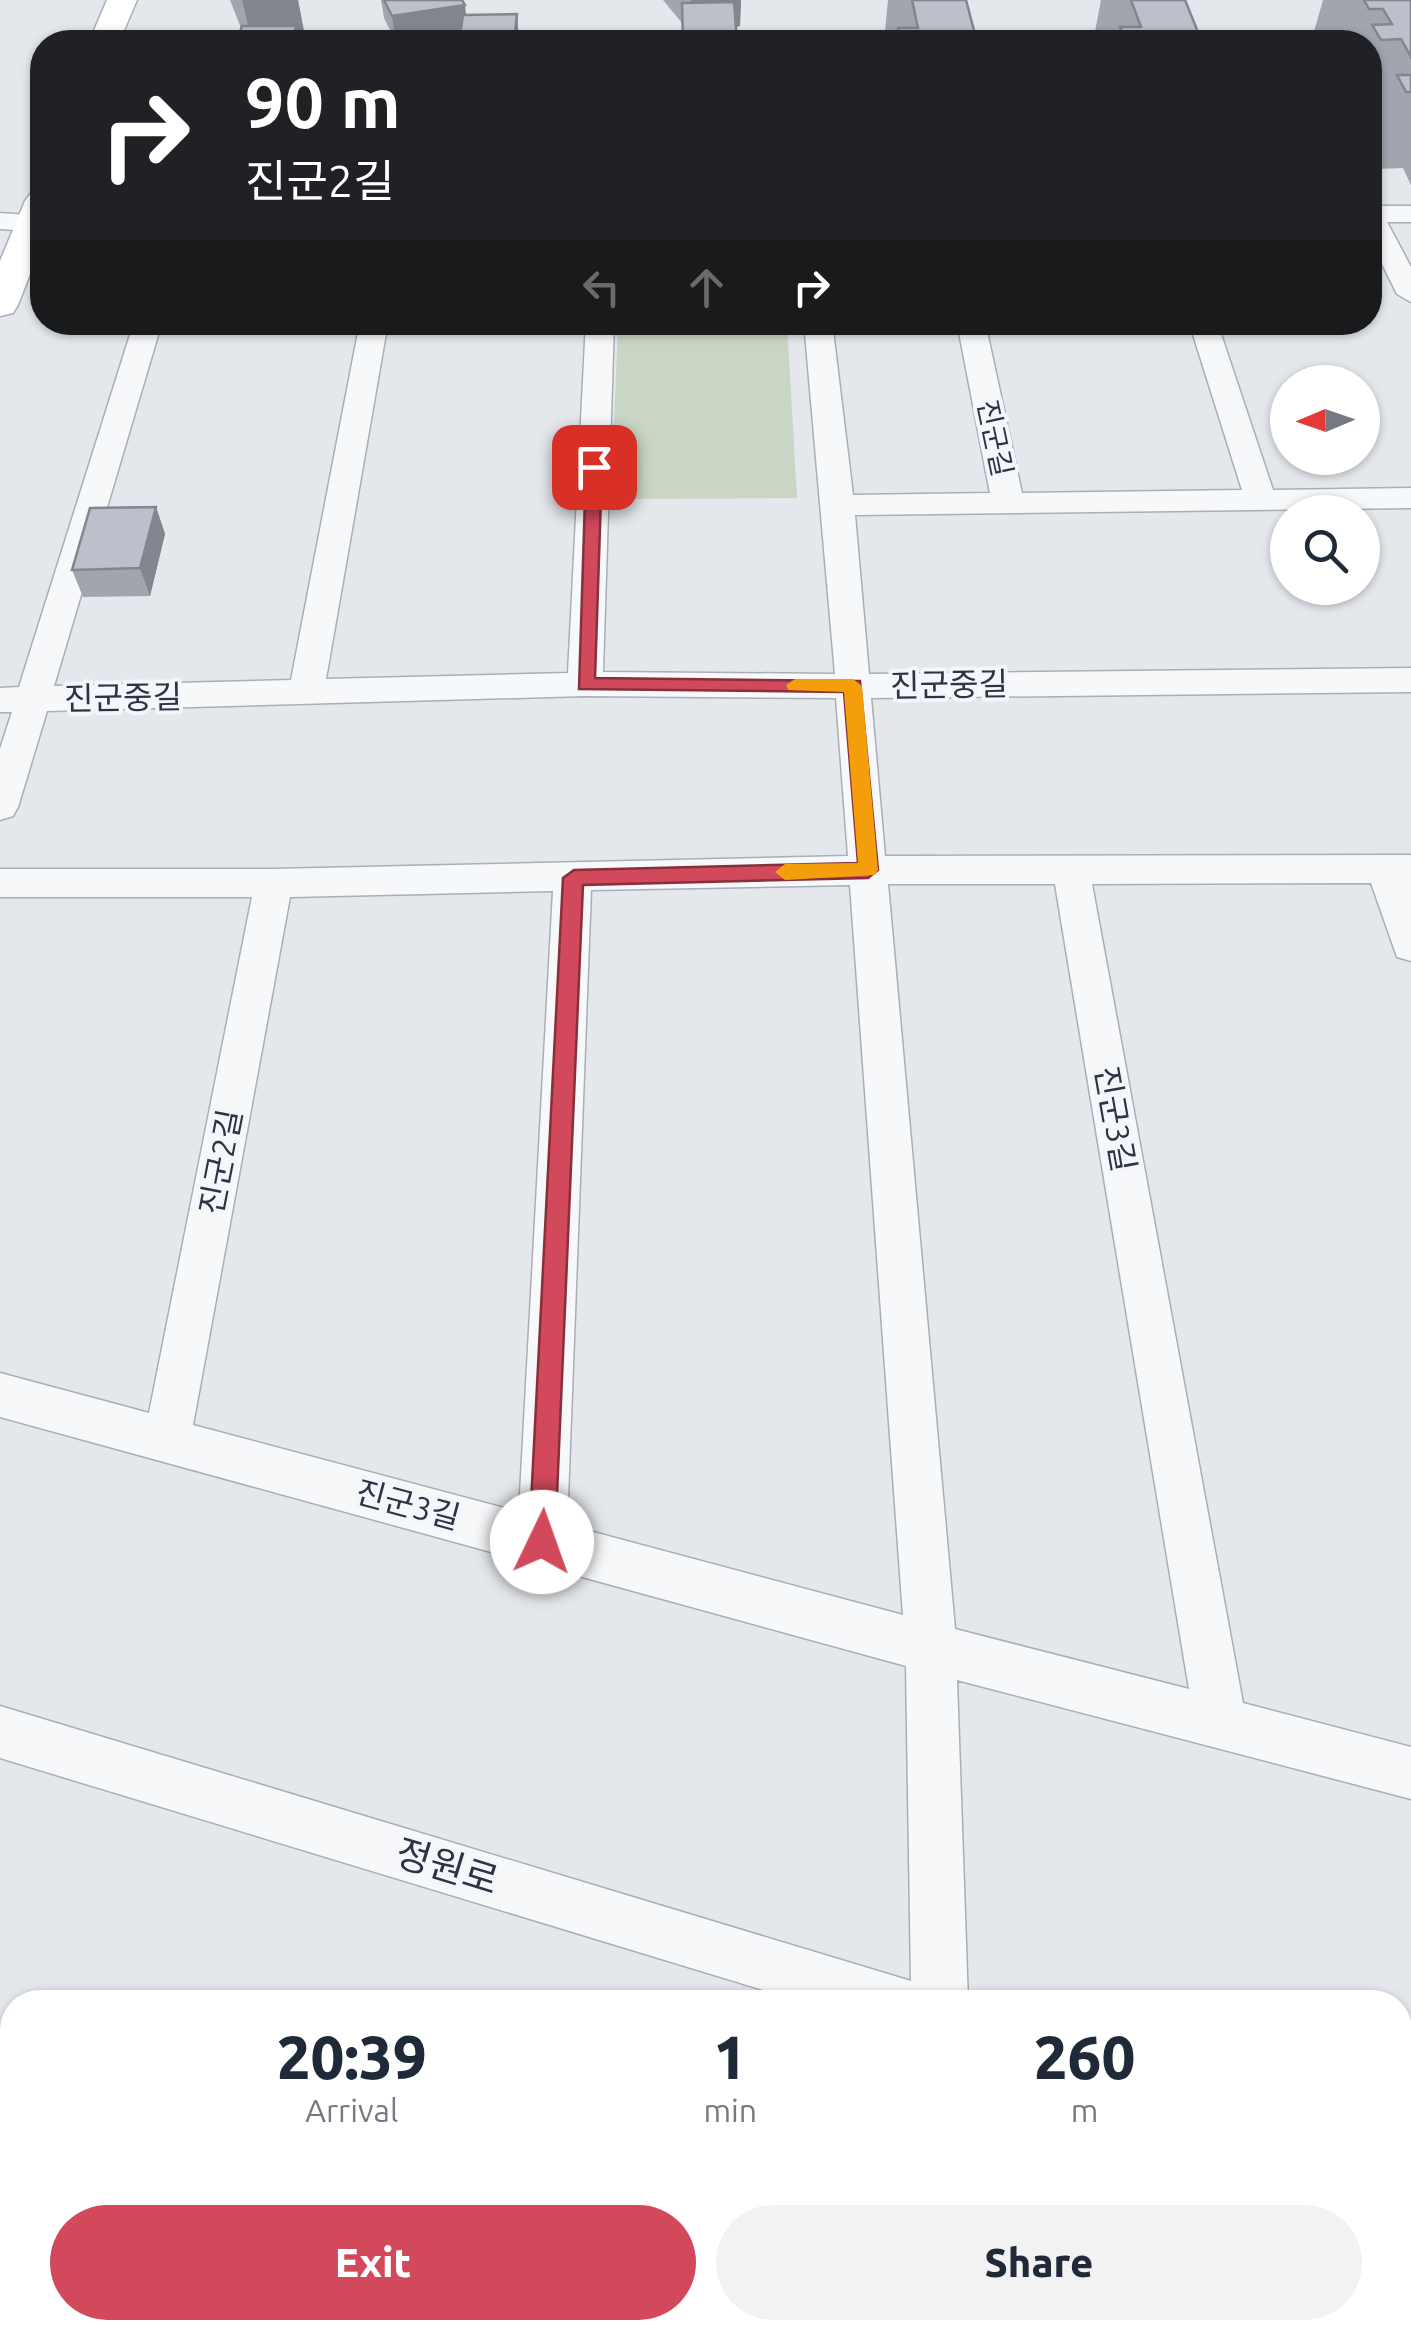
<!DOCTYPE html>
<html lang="en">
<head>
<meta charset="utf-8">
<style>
	body { margin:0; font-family:Ubuntu,"Noto Sans KR",sans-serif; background:#f2f2f3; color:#1f2937; height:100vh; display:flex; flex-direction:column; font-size:38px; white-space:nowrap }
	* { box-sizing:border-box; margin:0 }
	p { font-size:32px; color:#747a83 }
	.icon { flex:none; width:55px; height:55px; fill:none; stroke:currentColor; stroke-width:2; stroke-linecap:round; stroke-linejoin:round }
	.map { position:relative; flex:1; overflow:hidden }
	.panel { position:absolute; left:0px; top:1990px; width:1412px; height:350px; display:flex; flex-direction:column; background:#fff; border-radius:40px 40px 0 0; box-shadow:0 2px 8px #0004 }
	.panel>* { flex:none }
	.guide { position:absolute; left:30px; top:30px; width:1352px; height:305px; border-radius:40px; box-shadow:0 2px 8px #0004; background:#202124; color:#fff; overflow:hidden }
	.needle { width:65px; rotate:268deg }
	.controls { position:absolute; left:1270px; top:365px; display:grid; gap:20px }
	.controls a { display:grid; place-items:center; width:110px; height:110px; border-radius:50%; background:#fff; box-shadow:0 2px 8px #0004; font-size:50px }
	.pin { position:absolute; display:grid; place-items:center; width:85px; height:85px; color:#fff; margin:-42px; border-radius:20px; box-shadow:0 5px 15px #0006 }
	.me { position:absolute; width:110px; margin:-55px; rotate:3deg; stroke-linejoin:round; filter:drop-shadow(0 0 8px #0008) }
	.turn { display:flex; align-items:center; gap:35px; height:210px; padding:0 50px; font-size:45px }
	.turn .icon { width:130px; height:130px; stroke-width:2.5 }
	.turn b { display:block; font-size:70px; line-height:85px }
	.lanes { display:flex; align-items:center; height:95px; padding:0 50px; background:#0003; justify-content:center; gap:50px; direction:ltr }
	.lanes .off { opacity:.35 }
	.eta { display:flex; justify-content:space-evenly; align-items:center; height:170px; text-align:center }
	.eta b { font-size:60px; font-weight:800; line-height:70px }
	.primary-button { display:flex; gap:20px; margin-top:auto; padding:20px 50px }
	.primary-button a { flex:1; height:115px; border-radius:60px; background:#d1495b; color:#fff; font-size:40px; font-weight:800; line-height:115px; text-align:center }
	.primary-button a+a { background:#f2f2f3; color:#1f2937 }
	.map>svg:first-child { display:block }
	.green { fill:#c9d6c5 }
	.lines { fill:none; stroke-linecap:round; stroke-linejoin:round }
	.street-casing { stroke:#a9aeb7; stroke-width:3 }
	.secondary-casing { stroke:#a9aeb7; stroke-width:3 }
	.street { fill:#f7f8fa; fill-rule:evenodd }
	.secondary { fill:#fff; fill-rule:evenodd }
	.wall { fill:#a1a5ae }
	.shaded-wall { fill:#83868d }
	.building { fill:#bbc0ca; stroke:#83868d; stroke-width:2.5 }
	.route { fill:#d1495b; stroke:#882f3b; stroke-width:2.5 }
	.slow { fill:#f59e0b }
	.labels { text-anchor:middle; stroke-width:8; stroke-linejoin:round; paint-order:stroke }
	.far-street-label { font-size:28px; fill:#2b3445; stroke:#f4f6f9 }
	.street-label { font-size:32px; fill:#2b3445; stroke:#f4f6f9 }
	.near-street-label { font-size:38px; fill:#2b3445; stroke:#f4f6f9 }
</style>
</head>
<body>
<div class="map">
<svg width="1411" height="2340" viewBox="0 0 1411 2340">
	<rect width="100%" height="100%" fill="#e4e7ec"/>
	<!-- green -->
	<path class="green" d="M618,323h169l10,175 -186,1z
		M1400,2277l11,4v59h-651l16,-12h624z"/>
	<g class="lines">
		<!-- street casing -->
		<g class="street-casing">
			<path id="street" d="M1370,206h41v16h-24l24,45v35l-14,-8 -27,-54z
				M0,213l42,3v16l-42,-3z
				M134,322h28l-108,364 237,-6 69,-358h28l-62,357 242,-6 18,-351h28l-11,350 232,2 -31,-352h28l21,173 137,-2 -33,-171h28l37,171 220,-3 -53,-168h28l56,168 138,-2v20l-556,7 14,159 542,-6v24l-540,6 14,158 526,-1v106l-14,-4 -26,-74 -279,1 151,819 168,44v52l-454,-119 11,322h-165l-803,-244v-52l911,275 -5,-315 -906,-249v-44l149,40 103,-516h-252v-28h274l574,-13 -12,-158 -251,-2 -538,15 -29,96 -5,9 -13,4v-71l12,-37h-12v-24l19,-1zM888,884h167l134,805 -234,-60zM850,885l53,730 -336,-90 24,-635zM553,891l-34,621 -326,-87 97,-528z
				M1400,2129l11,3v60l-11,-3z
				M650,2328h74l-5,12h-74z"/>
		</g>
		<!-- secondary casing -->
		<g class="secondary-casing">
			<path id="secondary" d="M107,0h30l-18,42h-30z
				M42,191v52l-24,62 -5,8 -13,3v-55l25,-60 5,-7z"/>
		</g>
		<!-- street -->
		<use href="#street" class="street"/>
		<!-- secondary -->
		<use href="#secondary" class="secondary"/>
	</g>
	<!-- wall -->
	<path class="wall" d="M230,0h68l8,42 -65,-14z
		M381,0h81l4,15 51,-1 2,28h-60l1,-10 -64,10 -12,-24z
		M663,0h78l-1,26 -4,1 1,15h-55v-19z
		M888,0h78l11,42h-93z
		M1101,0h84l17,42h-109z
		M1323,0h88v185l-8,-17 -24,1 -8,-17 9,-27 -5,-9h-5v-74h-59z
		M156,507l9,27 -15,62 -67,1 -11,-27z"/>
	<!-- shaded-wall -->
	<path class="shaded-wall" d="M242,0h56l8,42h-54z
		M691,0h50l-1,26 -49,9z
		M465,5l3,26 -72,11 -4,-26z
		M517,14l2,28h-5z
		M156,507l9,27 -15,62 -10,-28z"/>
	<!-- building -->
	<path class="building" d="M384,0h78l3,5 -73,11z
		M912,0h54l11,42h-76l-3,-14h20z
		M1131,0h54l17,42h-76l-6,-15h21z
		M1364,0h47v57l-10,-18 -20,1 -9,-15 20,-1 -9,-15h-14z
		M734,2l3,40h-54l-1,-39z
		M517,14l-3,28h-55l4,-27z
		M242,26h54l-4,16h-55z
		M1397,75h14v17h-5z
		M156,507l-16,61 -68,2 18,-62z"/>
	<!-- route -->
	<path class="route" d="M594,462l8,5 -7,211 265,3 18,189 -10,8 -285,7 -28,657 -4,9 -9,4 -9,-4 -4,-9 34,-664 11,-8 284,-7 -14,-171 -265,-3 7,-222z"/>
	<!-- slow -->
	<path class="slow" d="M795,679h58l9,7 16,184 -3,5 -90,5 -10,-8 10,-8 73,-1 -14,-171 -56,-2 -2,-5z"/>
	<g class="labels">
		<!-- far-street labels -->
		<g class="far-street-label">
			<text transform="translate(995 438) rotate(78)" y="10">진군길</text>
		</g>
		<!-- street labels -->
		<g class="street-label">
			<text transform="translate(949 685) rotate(-1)" y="11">진군중길</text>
			<text transform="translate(123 698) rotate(-1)" y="11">진군중길</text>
			<text transform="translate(1115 1119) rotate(80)" y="11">진군3길</text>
			<text transform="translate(221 1162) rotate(-79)" y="11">진군2길</text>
			<text transform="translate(408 1505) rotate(15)" y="11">진군3길</text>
		</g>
		<!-- near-street labels -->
		<g class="near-street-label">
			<text transform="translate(447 1867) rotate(17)" y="13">정원로</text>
		</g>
	</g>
</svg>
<div class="controls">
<a><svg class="needle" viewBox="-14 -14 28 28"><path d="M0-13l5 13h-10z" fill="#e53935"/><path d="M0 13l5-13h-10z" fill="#747a83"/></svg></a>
<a><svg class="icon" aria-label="search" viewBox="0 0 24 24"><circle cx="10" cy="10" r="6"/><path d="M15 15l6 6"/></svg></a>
</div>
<div class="pin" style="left:594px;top:467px;background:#d93025"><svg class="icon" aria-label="arrive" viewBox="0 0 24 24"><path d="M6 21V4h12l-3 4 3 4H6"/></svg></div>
<svg class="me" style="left:542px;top:1542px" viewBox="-20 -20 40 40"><circle r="19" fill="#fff"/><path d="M0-13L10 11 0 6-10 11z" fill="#d1495b"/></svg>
<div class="guide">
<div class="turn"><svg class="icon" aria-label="right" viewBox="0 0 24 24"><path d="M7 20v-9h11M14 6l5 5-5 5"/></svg><div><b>90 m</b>진군2길</div></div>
<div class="lanes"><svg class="icon off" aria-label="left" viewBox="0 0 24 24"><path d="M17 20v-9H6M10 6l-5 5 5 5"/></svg><svg class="icon off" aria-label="ahead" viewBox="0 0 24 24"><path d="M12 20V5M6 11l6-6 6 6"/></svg><svg class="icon" aria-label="right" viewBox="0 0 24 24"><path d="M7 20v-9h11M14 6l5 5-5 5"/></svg></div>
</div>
<section class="panel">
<div class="eta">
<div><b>20:39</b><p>Arrival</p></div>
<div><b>1</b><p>min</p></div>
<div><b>260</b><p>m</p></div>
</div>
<div class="primary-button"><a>Exit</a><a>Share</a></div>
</section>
</div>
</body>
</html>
